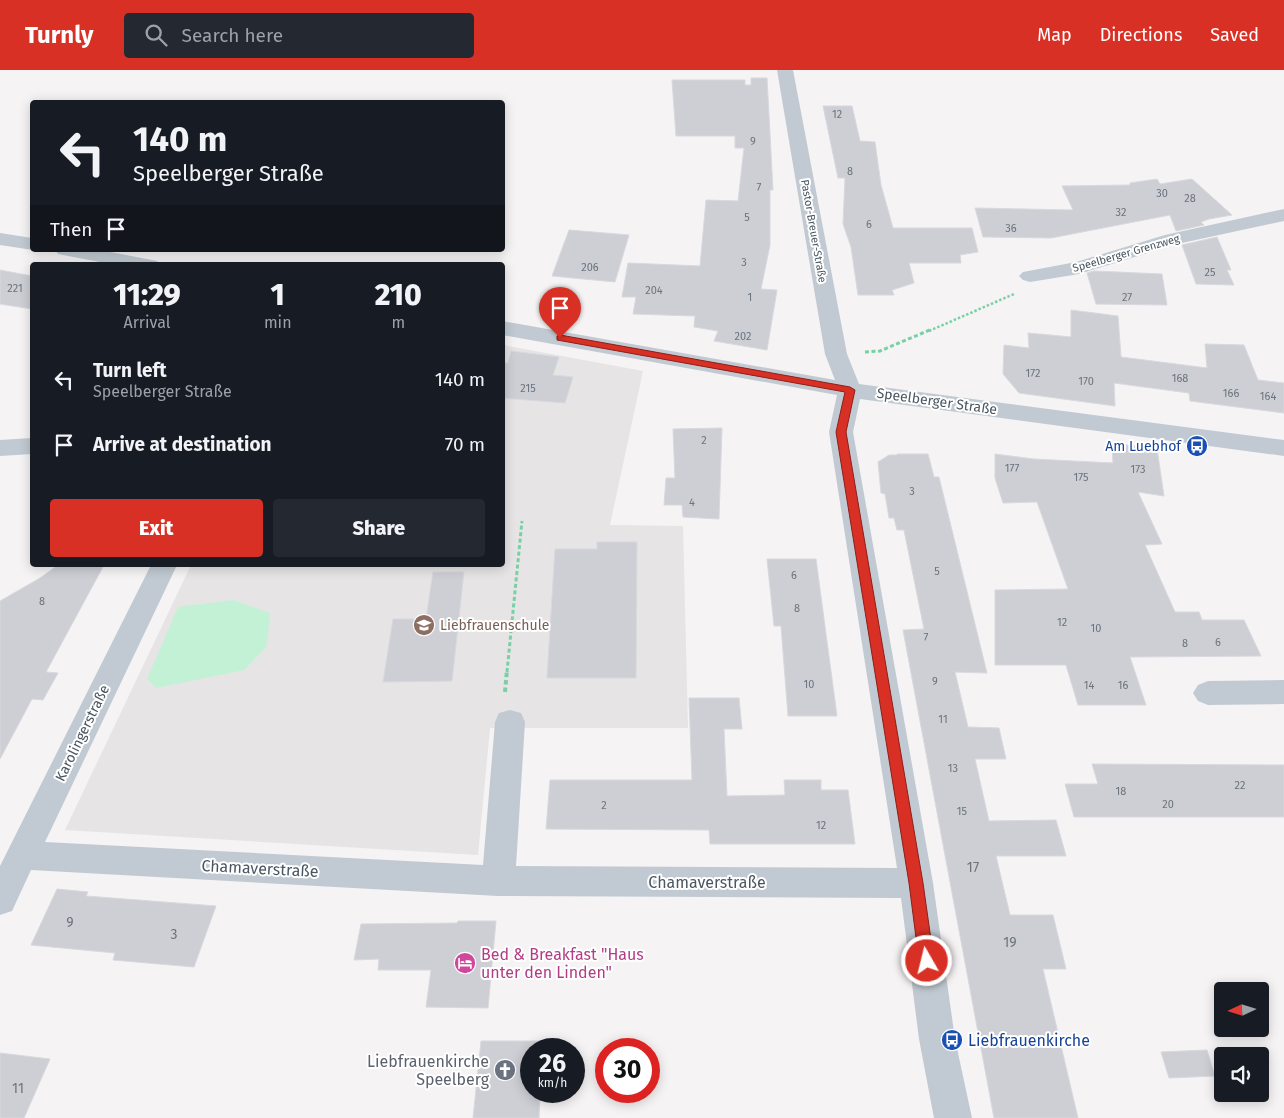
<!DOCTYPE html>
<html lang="en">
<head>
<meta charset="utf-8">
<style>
	body { margin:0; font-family:"Fira Sans",sans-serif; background:#242831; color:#f1f3f6; height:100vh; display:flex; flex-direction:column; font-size:19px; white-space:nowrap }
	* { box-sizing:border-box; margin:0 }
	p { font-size:16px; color:#9ea1a6 }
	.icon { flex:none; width:28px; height:28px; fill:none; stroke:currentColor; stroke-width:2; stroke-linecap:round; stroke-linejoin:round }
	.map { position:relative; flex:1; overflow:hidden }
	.drawer { position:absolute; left:30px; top:192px; width:475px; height:305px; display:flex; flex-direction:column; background:#171b24; border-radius:5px; box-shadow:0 2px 12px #0003 }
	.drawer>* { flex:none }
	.banner { position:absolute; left:30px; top:30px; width:475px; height:152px; border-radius:5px; box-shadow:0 2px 12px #0003; background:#171b24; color:#f1f3f6; overflow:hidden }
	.needle { width:32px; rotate:266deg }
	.buttons { position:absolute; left:1214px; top:912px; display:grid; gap:10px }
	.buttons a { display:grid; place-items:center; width:55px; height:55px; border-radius:5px; background:#171b24; box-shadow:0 2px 12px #0003; font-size:25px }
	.speed { position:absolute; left:520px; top:968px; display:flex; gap:10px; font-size:25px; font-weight:700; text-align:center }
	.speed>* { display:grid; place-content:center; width:65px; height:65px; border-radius:50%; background:#171b24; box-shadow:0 2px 12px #0003; line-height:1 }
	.speed small { font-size:12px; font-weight:400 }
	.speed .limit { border:8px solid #d22; background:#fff; color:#111 }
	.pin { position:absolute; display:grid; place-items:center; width:42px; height:42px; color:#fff; margin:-51px -21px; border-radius:50% 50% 50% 0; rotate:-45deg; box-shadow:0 0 5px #0007 }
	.pin .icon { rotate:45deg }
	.me { position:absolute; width:55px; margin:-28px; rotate:352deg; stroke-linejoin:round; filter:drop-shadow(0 0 4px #0008) }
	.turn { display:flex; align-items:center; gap:18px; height:105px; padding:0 20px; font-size:22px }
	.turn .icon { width:65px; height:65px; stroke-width:2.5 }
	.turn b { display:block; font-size:35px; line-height:42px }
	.then { display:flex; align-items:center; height:48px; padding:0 20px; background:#0003; gap:10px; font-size:19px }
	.eta { display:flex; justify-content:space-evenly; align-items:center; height:85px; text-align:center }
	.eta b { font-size:30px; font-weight:800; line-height:35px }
	.primary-button { display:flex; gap:10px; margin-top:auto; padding:10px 20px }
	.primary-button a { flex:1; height:58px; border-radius:5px; background:#d93025; color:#fff; font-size:20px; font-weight:800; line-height:58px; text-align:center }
	.primary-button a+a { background:#242831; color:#f1f3f6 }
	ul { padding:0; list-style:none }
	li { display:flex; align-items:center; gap:15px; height:65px; padding:0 20px }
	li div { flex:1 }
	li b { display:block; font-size:19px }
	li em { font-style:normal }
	header { display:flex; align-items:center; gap:30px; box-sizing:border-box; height:70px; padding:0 25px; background:#d93025; color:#fff }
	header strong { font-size:24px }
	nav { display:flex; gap:28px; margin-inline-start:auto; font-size:18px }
	.search { width:350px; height:45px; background:#242831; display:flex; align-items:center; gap:12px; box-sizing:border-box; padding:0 18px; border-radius:5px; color:#9ea1a6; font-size:19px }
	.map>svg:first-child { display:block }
	.education { fill:#e6e4e5 }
	.green { fill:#c3f1d5 }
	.building { fill:#cdcfd5; stroke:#d7d9de }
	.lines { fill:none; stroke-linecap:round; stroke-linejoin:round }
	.path-far2 { stroke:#7ad0a6; stroke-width:2.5; stroke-dasharray:2.5 2; stroke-linecap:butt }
	.path-far1 { stroke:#7ad0a6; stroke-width:3; stroke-dasharray:4 2.5; stroke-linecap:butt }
	.path { stroke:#7ad0a6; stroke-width:4; stroke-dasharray:4.5 3; stroke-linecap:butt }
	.minor { fill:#c1cad2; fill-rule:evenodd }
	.route { fill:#d93025; stroke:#8d1f18 }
	.labels { text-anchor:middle; stroke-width:4; stroke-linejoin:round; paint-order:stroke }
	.number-label { font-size:11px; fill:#6b747e }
	.far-street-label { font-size:11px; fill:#4a5661; stroke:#fff }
	.street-label { font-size:14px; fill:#4a5661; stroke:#fff }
	.transit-label { font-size:14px; fill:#164399; stroke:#fff; text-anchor:end }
	.education-label { font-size:14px; fill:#785e54; stroke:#fff; text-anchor:start }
	.near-number-label { font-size:14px; fill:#6b747e }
	.near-street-label { font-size:16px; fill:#4a5661; stroke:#fff }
	.near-hotel-label { font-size:16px; fill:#b23c85; stroke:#fff; text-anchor:start }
	.near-transit-label { font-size:16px; fill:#164399; stroke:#fff; text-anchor:start }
	.near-worship-label { font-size:16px; fill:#5b616d; stroke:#fff; text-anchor:end }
</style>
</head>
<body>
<header>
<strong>Turnly</strong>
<div class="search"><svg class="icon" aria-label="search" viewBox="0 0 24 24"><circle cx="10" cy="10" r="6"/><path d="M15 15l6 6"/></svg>Search here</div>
<nav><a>Map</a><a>Directions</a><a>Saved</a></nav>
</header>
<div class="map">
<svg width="1284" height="1048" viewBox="0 0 1284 1048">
	<rect width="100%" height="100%" fill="#f5f3f3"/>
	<!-- education -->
	<path class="education" d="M503,275l140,26 -33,154 73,1 5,202h-198l-12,127 -413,-25 126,-265h311z"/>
	<!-- green -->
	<path class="green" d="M233,530l37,13 -3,33 -23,24 -88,18 -9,-9 31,-72z"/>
	<!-- building -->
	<path class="building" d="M751,8h16l6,112h-3v55l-9,44 16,1 -10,60 -53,-9 4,-10 -24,-4 1,-11 -62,-2 3,-17h-14l6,-34 72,3 6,-66 32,1 6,-53h-9v-12h-59l-4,-56h73v5h6z
		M823,36h29l8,35 15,1 6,43 12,43h79l6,24 -18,3 1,8h-52l5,20 -22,7 2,5h-36l-7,-48 -8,-23 2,-46h-7z
		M1157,109l3,5 32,-5 40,36 -23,4 -8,3 3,3 -28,6 -6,-16 -119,23 -68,-1 -8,-29 98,2 -11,-24 68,-1v-2z
		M569,160l60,5 -14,47 -63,-6z
		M1217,167l14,33h-4l7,15 -38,-1 -14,-39z
		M0,200l32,6v33l-32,-5z
		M1094,201l68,3 5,31 -71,-1 -9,-31z
		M1071,240l47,6 3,41 86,11 -2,-24 39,1 14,35 26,3v30l-94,-12 -1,-8 -75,-10 1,23 -96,-13 -16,-19 1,-29 25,3 -1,-15 43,4z
		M511,281l48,6 -6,18 20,2 -8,26 -63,-5v-35h6z
		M722,358l-3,91 -36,-2 -1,-12h-18l2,-27h9l-2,-49z
		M1112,373l45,6 7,47 -26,-4 24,52 -17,1 30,67h24l3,8h42l17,36 -131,1 16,48h-68l-12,-40h-71v-75l73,-1 -31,-87 -34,1 -8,-25v-24l39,5 79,4z
		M897,384h31l6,23h5l48,196 -32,-1 13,55 31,1 7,31h-31l14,62 67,-1 10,36h-70l14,59h43l13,54h-23l35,149h-84l-91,-488 21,-1 -20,-99h-7l-3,-12h-5l-4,-24 -4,-1 -3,-31 11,-7h8z
		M597,472h40l-1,136h-89l8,-129h42z
		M767,489h49l21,157h-49l-7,-90h-7z
		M58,495h46l-58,107 12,1 -15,27 -11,-1 -32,60v-158l40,-23z
		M433,502h31l-12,109 -69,1 10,-63h33z
		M689,628h50l3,31h-18l3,67 58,-1 -1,-15h37v10h27l7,54h-145l-1,-14 -163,-1 4,-49h142z
		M1092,694l192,1v52h-210l-9,-33h33z
		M57,819l31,3 -2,4 130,10 -22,61 -81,-7 2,-7 -84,-8z
		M458,851h38l-8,87 -62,-1 5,-37h-53l1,-11 -25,1 7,-36 96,-1z
		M481,971h62v8h-12v42h9l-1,27h-66z
		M1207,980l8,26 -46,2 -8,-26z
		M0,983l50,6 -26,59h-24z"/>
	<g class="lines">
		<!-- path-far2 -->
		<path class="path-far2" d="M929,261l85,-37"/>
		<!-- path-far1 -->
		<path class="path-far1" d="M865,282l15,-1 52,-22
			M507,602l15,-151"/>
		<!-- path -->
		<path class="path" d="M505,622l2,-22"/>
		<!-- minor -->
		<path class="minor" d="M777,0h16l54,284 12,30 425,56v16l-424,-57 -7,33 80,451 22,156 17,79h-38l-15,-79 -18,-141 -403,-2 -467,-26 -19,41 -12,4v-49l151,-301h26l-132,277 438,23 12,-143 4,-9 11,-3 11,3 4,9 -9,144 381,2 -68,-436 8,-37 -335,-60v-14l333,59 -10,-26z
			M1284,139v12l-107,23 -98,30 -49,8 -7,-2 -4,-4 4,-4 53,-10 89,-27z
			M0,163l32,5 1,12 -33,-5z
			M55,180h45l57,11 3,4h-45l-57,-11z
			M32,368v16l-32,2v-16z
			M1284,610v24l-76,1 -10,-4 -5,-8 5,-8 10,-4z"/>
	</g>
	<!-- route -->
	<path class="route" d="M560,265l290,52 5,3 -9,42 77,451 11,78 -2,5 -5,2 -5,-2 -3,-5 -10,-78 -73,-451 9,-40 -288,-52v-4z"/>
	<!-- icons -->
	<defs>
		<g id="bus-disc" transform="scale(1.125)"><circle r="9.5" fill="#1a4fb4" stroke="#fff"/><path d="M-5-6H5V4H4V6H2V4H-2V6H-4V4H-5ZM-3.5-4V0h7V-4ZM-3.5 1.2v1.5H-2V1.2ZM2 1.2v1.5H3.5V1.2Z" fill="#fff"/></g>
		<g id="school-disc" transform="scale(1.125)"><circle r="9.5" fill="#8d6e63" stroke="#fff"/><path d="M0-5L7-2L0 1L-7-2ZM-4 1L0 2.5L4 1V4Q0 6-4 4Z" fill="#fff"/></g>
		<g id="hotel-disc" transform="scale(1.125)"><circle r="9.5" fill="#d1479c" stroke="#fff"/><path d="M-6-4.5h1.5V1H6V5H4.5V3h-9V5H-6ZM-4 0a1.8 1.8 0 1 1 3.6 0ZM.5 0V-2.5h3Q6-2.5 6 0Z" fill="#fff"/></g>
		<g id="church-disc" transform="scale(1.125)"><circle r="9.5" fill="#6b7280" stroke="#fff"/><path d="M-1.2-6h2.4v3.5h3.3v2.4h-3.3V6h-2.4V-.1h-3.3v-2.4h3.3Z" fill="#fff"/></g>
	</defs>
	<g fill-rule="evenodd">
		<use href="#bus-disc" x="1197" y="376"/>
		<use href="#school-disc" x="424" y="555"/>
		<use href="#hotel-disc" x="465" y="893"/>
		<use href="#bus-disc" x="952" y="970"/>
		<use href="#church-disc" x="505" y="1000"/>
	</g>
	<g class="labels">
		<!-- number labels -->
		<g class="number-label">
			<text x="837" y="48">12</text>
			<text x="753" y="75">9</text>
			<text x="850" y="105">8</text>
			<text x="759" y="121">7</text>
			<text x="1162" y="127">30</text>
			<text x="1190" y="132">28</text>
			<text x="1121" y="146">32</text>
			<text x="747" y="151">5</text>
			<text x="869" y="158">6</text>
			<text x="1011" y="162">36</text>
			<text x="744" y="196">3</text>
			<text x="590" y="201">206</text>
			<text x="1210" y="206">25</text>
			<text x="15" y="222">221</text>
			<text x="654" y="224">204</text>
			<text x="750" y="231">1</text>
			<text x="1127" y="231">27</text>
			<text x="743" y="270">202</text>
			<text x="1033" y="307">172</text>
			<text x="1180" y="312">168</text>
			<text x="1086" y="315">170</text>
			<text x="528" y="322">215</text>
			<text x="1231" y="327">166</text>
			<text x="1268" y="330">164</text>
			<text x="704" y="374">2</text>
			<text x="1012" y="402">177</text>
			<text x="1138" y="403">173</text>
			<text x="1081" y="411">175</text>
			<text x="912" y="425">3</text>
			<text x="692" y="436">4</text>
			<text x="937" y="505">5</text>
			<text x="794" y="509">6</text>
			<text x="42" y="535">8</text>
			<text x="797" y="542">8</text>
			<text x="1062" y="556">12</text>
			<text x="1096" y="562">10</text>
			<text x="926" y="571">7</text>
			<text x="1218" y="576">6</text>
			<text x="1185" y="577">8</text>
			<text x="935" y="615">9</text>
			<text x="809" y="618">10</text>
			<text x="1089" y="619">14</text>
			<text x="1123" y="619">16</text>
			<text x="943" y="653">11</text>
			<text x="953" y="702">13</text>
			<text x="1240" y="719">22</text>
			<text x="1121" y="725">18</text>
			<text x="1168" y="738">20</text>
			<text x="604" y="739">2</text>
			<text x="962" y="745">15</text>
			<text x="821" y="759">12</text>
		</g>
		<!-- far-street labels -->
		<g class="far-street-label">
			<text transform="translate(814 161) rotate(80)" y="4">Pastor-Breuer-Straße</text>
			<text transform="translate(1126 183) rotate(-16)" y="4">Speelberger Grenzweg</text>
		</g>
		<!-- street labels -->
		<g class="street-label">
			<text transform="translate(937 331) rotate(8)" y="5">Speelberger Straße</text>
			<text transform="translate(82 663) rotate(-64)" y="5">Karolingerstraße</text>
		</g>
		<!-- transit labels -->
		<g class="transit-label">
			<text x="1181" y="381">Am Luebhof</text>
		</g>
		<!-- education labels -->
		<g class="education-label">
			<text x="440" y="560">Liebfrauenschule</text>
		</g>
		<!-- near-number labels -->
		<g class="near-number-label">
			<text x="973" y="802">17</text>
			<text x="70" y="857">9</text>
			<text x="174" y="869">3</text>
			<text x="1010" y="877">19</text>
			<text x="18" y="1023">11</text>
		</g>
		<!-- near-street labels -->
		<g class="near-street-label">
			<text transform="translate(260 798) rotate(3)" y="6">Chamaverstraße</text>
			<text x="707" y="818">Chamaverstraße</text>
		</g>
		<!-- near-hotel labels -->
		<g class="near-hotel-label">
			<text x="481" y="890">Bed &amp; Breakfast "Haus<tspan x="481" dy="18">unter den Linden"</tspan></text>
		</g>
		<!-- near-transit labels -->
		<g class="near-transit-label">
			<text x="968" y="976">Liebfrauenkirche</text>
		</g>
		<!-- near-worship labels -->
		<g class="near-worship-label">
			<text x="489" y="997">Liebfrauenkirche<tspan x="489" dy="18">Speelberg</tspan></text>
		</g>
	</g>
</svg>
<div class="buttons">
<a><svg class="needle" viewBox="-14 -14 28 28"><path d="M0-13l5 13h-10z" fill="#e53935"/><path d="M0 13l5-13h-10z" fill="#9ea1a6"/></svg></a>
<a><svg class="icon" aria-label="sound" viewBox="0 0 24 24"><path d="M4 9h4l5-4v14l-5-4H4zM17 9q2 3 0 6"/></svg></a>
</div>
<div class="speed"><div>26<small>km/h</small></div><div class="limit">30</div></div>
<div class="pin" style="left:560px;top:268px;background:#d93025"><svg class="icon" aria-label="arrive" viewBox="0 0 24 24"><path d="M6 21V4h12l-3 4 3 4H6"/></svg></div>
<svg class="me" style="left:927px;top:891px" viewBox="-20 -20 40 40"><circle r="17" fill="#d93025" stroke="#fff" stroke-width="3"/><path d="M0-11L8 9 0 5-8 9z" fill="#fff"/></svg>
<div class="banner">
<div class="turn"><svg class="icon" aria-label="left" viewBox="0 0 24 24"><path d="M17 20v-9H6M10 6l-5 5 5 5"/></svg><div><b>140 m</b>Speelberger Straße</div></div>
<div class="then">Then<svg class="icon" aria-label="arrive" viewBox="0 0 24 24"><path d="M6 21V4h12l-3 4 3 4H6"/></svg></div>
</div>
<section class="drawer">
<div class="eta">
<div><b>11:29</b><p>Arrival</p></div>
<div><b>1</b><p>min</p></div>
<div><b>210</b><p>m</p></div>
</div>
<ul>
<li><svg class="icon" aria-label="left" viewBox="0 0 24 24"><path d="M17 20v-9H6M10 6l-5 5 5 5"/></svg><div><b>Turn left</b><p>Speelberger Straße</p></div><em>140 m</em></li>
<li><svg class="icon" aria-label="arrive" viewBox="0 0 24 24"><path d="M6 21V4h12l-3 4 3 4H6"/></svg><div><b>Arrive at destination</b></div><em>70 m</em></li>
</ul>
<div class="primary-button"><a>Exit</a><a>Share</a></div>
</section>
</div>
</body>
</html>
